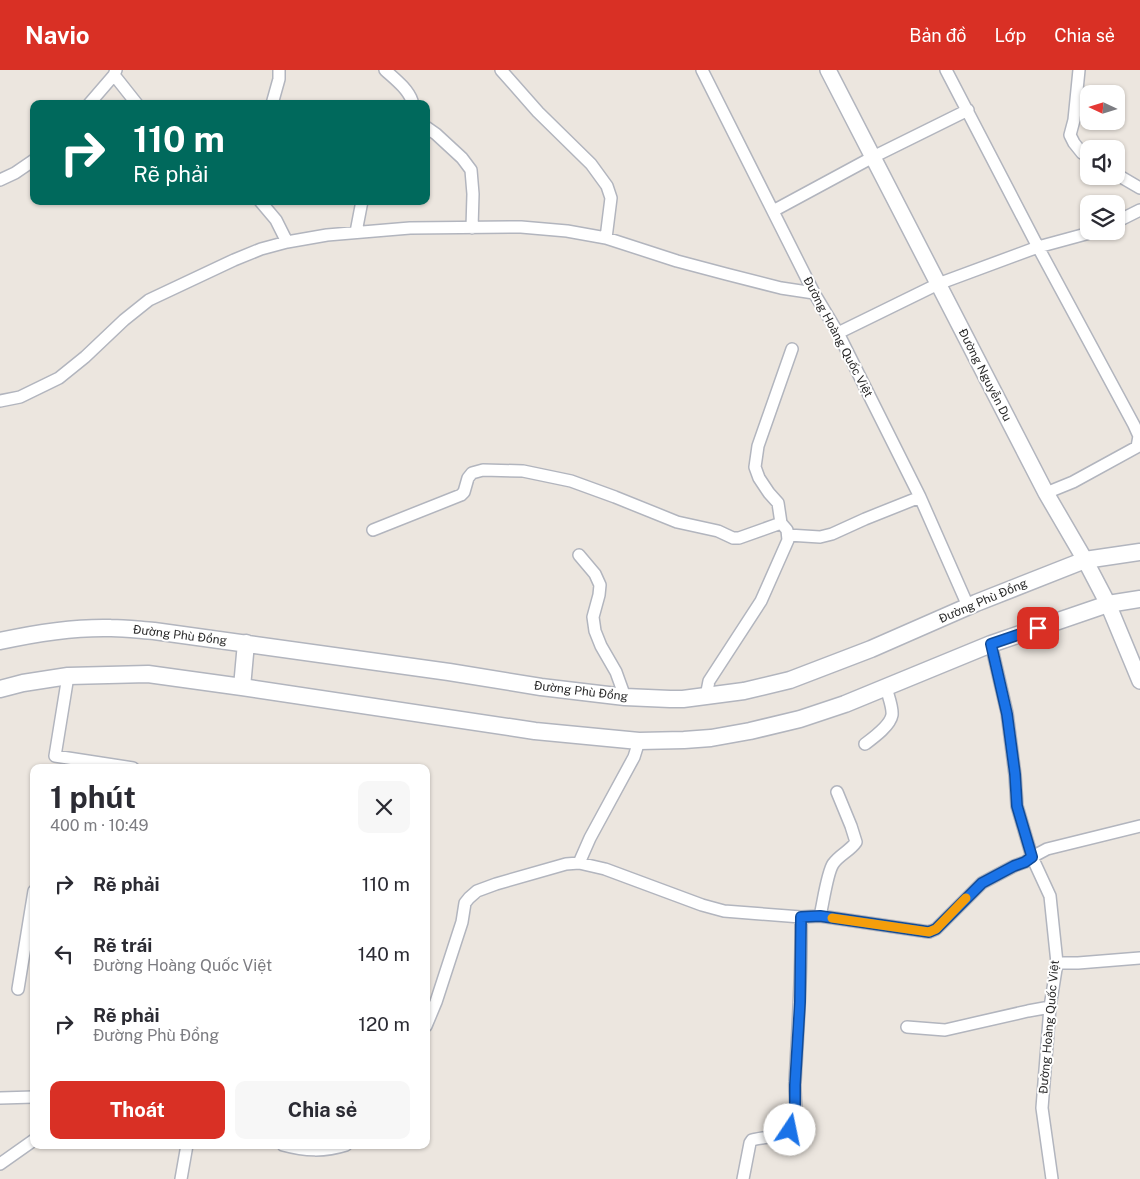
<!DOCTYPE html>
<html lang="vi">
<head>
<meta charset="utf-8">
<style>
	body { margin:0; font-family:"Public Sans",sans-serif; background:#f7f7f7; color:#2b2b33; height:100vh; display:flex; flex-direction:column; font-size:19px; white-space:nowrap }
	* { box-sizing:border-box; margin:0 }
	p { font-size:16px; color:#7c7c81 }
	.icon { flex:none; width:28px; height:28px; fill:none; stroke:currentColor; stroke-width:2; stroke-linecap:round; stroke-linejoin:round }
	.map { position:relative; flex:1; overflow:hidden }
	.sheet { position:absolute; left:30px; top:694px; width:400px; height:385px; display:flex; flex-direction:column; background:#fff; border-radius:10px; box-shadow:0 1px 4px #0004 }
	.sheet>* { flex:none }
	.top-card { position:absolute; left:30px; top:30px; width:400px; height:105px; border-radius:10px; box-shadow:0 1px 4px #0004; background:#00695c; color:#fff; overflow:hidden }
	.needle { width:32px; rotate:274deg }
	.fabs { position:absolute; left:1080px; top:15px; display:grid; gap:10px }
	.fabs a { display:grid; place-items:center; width:45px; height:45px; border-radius:10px; background:#fff; box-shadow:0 1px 4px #0004; font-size:25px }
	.pin { position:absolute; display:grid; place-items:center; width:42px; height:42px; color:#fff; margin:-21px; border-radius:10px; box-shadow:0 2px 8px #0006 }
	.me { position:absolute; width:55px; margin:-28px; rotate:11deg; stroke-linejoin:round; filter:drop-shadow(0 0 4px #0008) }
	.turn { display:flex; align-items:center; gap:18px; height:105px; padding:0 20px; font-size:22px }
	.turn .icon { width:65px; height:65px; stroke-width:2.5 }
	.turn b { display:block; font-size:35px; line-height:42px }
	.round { display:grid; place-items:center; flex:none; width:52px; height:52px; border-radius:10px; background:#f7f7f7 }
	.head { display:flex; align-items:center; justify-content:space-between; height:85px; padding:0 20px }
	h1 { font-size:30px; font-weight:700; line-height:38px }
	.cta { display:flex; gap:10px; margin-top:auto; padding:10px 20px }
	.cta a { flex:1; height:58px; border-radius:10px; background:#d93025; color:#fff; font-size:20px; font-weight:700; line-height:58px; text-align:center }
	.cta a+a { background:#f7f7f7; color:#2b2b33 }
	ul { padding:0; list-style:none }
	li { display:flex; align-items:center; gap:15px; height:70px; padding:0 20px }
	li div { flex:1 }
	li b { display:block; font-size:19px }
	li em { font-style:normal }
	header { display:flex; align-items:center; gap:30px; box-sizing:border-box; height:70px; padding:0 25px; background:#d93025; color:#fff }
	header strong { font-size:24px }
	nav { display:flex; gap:28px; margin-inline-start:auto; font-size:18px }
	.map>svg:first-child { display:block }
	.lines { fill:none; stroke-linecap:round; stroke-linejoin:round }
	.minor-casing { stroke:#b2b5be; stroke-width:14 }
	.tertiary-casing { stroke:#b2b5be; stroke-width:18 }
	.secondary-casing { stroke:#b2b5be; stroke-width:19 }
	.minor { stroke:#fff; stroke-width:11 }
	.tertiary { stroke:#fff; stroke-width:15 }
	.secondary { stroke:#fff; stroke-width:16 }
	.route-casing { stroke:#114b97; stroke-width:12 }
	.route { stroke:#1a73e8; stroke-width:9 }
	.slow { stroke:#f59e0b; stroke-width:9 }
	.labels { text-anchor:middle; stroke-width:4; stroke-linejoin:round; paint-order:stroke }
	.street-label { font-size:12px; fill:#2b2b2b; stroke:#fff }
</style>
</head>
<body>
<header>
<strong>Navio</strong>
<nav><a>Bản đồ</a><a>Lớp</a><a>Chia sẻ</a></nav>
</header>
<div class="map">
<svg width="1140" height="1109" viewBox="0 0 1140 1109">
	<rect width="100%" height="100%" fill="#ece6df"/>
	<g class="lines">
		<!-- minor casing -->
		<g class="minor-casing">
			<path id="minor" d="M385,0c10,9 23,19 27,31l-1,3
				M501,0l37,42 53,52 16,22 4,12 -5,40
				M702,0l112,223 24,40 82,164 48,109
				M946,0l92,177 96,178 5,11 -2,11 -64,35 -27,11
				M1079,0l-5,50 -4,15 4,8 8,10 7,4
				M114,5l23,29
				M89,34l25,-29 2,-5
				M272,34l7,-25v-9
				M426,57l10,7 26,24 9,12 2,24 -1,34
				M1116,104l24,14
				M0,110l15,-7 19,-13
				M260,131l16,19 11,22
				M773,141l100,-54 95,-47
				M1116,152l24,-12
				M356,162l6,-31
				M838,263l100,-49 100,-37 59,-16
				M0,331l20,-4 39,-19 26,-21 39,-37 25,-20 85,-40 27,-11 26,-7 40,-7 83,-7 111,-1 46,4 39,7 71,23 49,13 55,14 33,5
				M373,460l88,-35 3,-3 4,-14 4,-5 11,-3 40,1 48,10 44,16 62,25 41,9 15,7h6l42,-15
				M788,465l32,2 12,-3 33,-15 55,-22
				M579,485l16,19 5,11 -1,10 -6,22 2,14 6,15 15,26 9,25
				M991,574l16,69 8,62 2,31 15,51 18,39 7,67 -7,44 -8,101 10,71
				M68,606l-13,80 78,12
				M706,626l3,-15 52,-80 27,-61 -1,-10 -6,-7 -3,-20 -9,-10 -10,-15 -4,-11 3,-21 34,-97
				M865,674c8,-6 25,-18 27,-29 1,-8 -4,-19 -6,-28
				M579,793l11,-25 44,-81 5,-16
				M820,846c3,-12 7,-43 13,-52 6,-9 17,-13 23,-22l-5,-16 -14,-34
				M1057,893h21l62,-5
				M18,919l16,-98
				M426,956l10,-24 26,-80 3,-19 4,-5 8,-7 19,-7 70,-20 13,-1 26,6 97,36 22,6 77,6 19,-1 109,16 7,-3 46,-46 32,-17 11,-4 7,-5 15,-8 93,-23
				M907,957l38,3 83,-19 22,-4
				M0,1028l34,-1
				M283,1075c22,6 41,7 63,0
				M0,1094l34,-24
				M181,1109l6,-34
				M743,1109l7,-36 2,-3c11,-3 33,-3 40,-13 7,-9 2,-33 3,-45 3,-55 7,-110 6,-165"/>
		</g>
		<!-- tertiary casing -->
		<g class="tertiary-casing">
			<path id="tertiary" d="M828,0l218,423 39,67 23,44 32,77"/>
		</g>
		<!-- secondary casing -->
		<g class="secondary-casing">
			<path id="secondary" d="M0,571c36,-8 74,-14 111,-13 14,0 29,2 43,3l295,41 92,15 84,10 45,2h13l61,-8 46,-11 81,-31 105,-46 109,-43 55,-8
				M242,617l4,-44
				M0,619l23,-6 45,-7 80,-2 94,13 293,44 104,10 45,-1 27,-2 39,-7 50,-12 45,-15 146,-60 117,-40 32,-5"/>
		</g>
		<!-- minor -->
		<use href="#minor" class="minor"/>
		<!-- tertiary -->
		<use href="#tertiary" class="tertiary"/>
		<!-- secondary -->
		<use href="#secondary" class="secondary"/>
	</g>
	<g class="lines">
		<!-- route casing -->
		<g class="route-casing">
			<path id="route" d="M790,1060l4,-6 1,-12v-27l5,-83 1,-85 19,-1 109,16 7,-3 46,-46 32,-17 11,-4 7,-5 -15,-51 -2,-32 -8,-60 -16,-70 47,-16"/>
		</g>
		<!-- route -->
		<use href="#route" class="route"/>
		<!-- slow -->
		<path class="slow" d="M832,848l97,14 7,-3 30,-31"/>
	</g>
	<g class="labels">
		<!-- street labels -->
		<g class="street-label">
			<text transform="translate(838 267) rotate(62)" y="4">Đường Hoàng Quốc Việt</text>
			<text transform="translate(985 305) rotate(63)" y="4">Đường Nguyễn Du</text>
			<text transform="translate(983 531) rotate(-23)" y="4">Đường Phù Đổng</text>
			<text transform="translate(180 565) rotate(7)" y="4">Đường Phù Đổng</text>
			<text transform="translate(581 621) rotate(7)" y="4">Đường Phù Đổng</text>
			<text transform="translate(1049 957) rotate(-85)" y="4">Đường Hoàng Quốc Việt</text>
		</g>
	</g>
</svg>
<div class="fabs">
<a><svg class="needle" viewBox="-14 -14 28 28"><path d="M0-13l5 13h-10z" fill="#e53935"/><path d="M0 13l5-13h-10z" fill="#7c7c81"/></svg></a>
<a><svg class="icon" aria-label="sound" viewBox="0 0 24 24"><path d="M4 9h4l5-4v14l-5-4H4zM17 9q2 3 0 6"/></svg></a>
<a><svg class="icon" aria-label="layers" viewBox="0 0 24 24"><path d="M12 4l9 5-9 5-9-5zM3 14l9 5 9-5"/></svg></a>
</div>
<div class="pin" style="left:1038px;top:558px;background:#d93025"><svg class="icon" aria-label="arrive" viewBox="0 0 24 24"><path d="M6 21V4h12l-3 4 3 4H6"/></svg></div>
<svg class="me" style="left:790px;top:1060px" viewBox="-20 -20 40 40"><circle r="19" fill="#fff"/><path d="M0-13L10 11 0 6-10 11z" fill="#1a73e8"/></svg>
<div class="top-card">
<div class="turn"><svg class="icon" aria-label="right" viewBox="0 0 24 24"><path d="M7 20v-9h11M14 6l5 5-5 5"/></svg><div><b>110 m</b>Rẽ phải</div></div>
</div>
<section class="sheet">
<div class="head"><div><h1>1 phút</h1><p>400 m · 10:49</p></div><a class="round"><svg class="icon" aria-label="close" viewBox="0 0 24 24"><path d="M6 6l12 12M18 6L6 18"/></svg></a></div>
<ul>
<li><svg class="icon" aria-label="right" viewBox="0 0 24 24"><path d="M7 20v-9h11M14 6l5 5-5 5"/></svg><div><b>Rẽ phải</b></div><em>110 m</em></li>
<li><svg class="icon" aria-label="left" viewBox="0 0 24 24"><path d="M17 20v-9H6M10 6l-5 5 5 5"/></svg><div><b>Rẽ trái</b><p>Đường Hoàng Quốc Việt</p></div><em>140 m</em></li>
<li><svg class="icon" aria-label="right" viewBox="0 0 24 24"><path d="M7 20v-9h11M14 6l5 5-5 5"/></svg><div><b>Rẽ phải</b><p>Đường Phù Đổng</p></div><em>120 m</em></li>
</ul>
<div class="cta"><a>Thoát</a><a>Chia sẻ</a></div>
</section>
</div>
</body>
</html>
